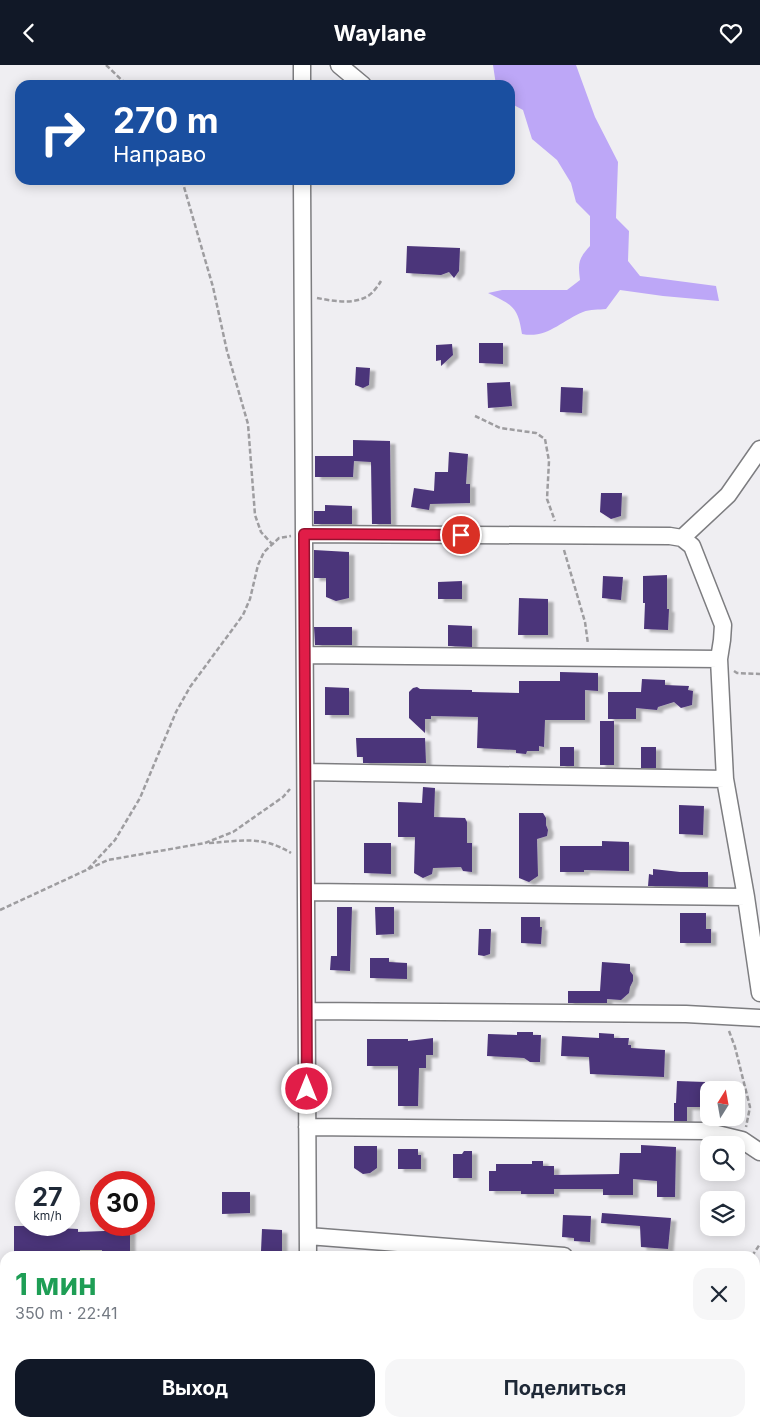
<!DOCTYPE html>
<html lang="ru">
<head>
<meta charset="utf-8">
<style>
	body { margin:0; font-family:Inter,sans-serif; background:#f6f6f7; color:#1f2937; height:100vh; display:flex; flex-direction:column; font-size:19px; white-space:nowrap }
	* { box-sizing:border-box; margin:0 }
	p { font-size:16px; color:#747a83 }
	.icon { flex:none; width:28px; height:28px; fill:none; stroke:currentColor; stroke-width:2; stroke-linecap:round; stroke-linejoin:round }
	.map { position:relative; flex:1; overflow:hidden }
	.details { position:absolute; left:0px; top:1186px; width:760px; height:176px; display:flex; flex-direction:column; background:#fff; border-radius:15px 15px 0 0; box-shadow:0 2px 12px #0003 }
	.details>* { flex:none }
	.top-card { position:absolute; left:15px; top:15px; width:500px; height:105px; border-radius:15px; box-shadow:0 2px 12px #0003; background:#1a4fa0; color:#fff; overflow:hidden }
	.needle { width:32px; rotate:11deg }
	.buttons { position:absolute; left:700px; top:1016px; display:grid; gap:10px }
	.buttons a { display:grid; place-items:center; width:45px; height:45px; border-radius:10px; background:#fff; box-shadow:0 2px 12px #0003; font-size:25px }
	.speed { position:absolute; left:15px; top:1106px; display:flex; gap:10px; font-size:25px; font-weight:700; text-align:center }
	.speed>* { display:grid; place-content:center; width:65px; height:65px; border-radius:50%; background:#fff; box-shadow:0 2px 12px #0003; line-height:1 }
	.speed small { font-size:12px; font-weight:400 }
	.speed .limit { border:8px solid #d22; background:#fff; color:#111 }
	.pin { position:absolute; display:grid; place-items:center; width:42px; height:42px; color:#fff; margin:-21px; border:2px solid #fff; border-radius:50%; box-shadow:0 1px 5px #0007 }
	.me { position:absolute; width:55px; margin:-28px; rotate:0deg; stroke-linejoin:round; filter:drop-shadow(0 0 4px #0008) }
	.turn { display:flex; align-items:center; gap:18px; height:105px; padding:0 15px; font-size:22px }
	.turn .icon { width:65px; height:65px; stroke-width:2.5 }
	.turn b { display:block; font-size:35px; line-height:42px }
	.round { display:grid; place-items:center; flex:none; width:52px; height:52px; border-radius:15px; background:#f6f6f7 }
	.head { display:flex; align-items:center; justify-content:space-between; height:85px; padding:0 15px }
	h1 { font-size:30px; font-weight:700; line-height:38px; color:#1e9e55 }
	.primary-button { display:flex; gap:10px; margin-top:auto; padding:10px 15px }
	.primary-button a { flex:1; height:58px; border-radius:15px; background:#111827; color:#fff; font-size:20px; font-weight:700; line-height:58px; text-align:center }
	.primary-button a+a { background:#f6f6f7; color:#1f2937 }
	header { display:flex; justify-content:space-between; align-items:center; height:65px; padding:0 15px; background:#111827; color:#fff; font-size:22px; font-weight:700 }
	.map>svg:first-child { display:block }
	.water { fill:#bda7f7 }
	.building { fill:#4c347a; filter:url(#shadow) }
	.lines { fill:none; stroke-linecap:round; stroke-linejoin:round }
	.minor-casing { stroke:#7d7d80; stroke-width:19 }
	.path { stroke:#9e9da0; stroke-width:2.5; stroke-dasharray:5 2.5; stroke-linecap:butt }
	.minor { stroke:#fff; stroke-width:16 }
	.route-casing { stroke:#92132f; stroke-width:12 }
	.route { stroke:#e11d48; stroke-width:9 }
</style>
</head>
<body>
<header><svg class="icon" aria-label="back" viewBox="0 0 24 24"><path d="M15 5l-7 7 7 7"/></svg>Waylane<svg class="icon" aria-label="heart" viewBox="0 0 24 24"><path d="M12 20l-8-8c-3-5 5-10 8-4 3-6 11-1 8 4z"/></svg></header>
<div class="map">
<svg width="760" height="1362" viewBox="0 0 760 1362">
	<defs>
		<filter id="shadow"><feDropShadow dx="5.5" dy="3" stdDeviation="1" flood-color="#0004"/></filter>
	</defs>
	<rect width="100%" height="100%" fill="#efeef2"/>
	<!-- water -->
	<path class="water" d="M493,0h83l19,52 23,45 -2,56 13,13 -1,30 12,15 76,10 3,15 -56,-5 -43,-6 -14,19c-7,1 -16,0 -23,3 -22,9 -36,27 -61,22 -4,-28 -10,-29 -34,-41l14,-3h65l13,-10c-2,-17 -2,-21 10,-34v-30l-14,-14 -5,-19 -14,-23 -25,-21 -9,-29 -13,-7v-18h-14z"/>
	<!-- building -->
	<path class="building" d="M407,181l53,2 -1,23 -5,7 -5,-6 -8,3 -35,-2z
		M479,278h24v21l-24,-1z
		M452,279l1,11 -12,11v-6l-5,1v-16z
		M356,302l14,1 -1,17 -6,3 -8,-3z
		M510,317l2,24 -24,2 -1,-25z
		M561,322l22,1 -1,25 -22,-1z
		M353,375l37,1 1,83h-19l-1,-62 -17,-1 -1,16h-38v-21h38z
		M449,387l19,2 -2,30h4v19l-40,1 -1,6 -18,-3 3,-19 20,3 1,-19h13z
		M601,428h21l-1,23 -10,3 -11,-7z
		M325,440l27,1v18h-38v-13h11z
		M314,485l35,2v46l-13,3 -10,-4v-19h-12z
		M667,510v34h2l-1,21 -24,-1 1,-26h-2v-27z
		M603,511l20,1 -2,23 -19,-2z
		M462,516v18h-24v-17z
		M519,533l29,1v36h-30z
		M448,560l24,1v21l-24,-1z
		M314,562h38v18h-37z
		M560,607l38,1v18l-13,-1v30h-40l-1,27 -5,-1v5h-12l-1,3 -10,-1v-3l-39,-2 1,-31 -47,-1v3h-6v14l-16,-15v-26l4,-4 4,-1 3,2 52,1v2l47,1v-12h41z
		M642,614l23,1v5l24,1 -1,4 5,1 -1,14 -11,3 -7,-6 -16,5 -1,3 -21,-2v11h-28v-27h33z
		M325,622l24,1v27h-24z
		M600,656h14v44h-14z
		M356,673h69l1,25h-63v-6h-6z
		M560,682h14v19h-14z
		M641,682h15v21h-15z
		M423,722l12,1 -1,29 31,1 2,4v21h5v29l-9,-1 -2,-4 -28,1 -1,6 -9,4 -9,-5 1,-36h-17v-35l24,1z
		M679,740l25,1 -1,29 -24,-1z
		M519,748h24l3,5v7l2,5 -1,6 -10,3 1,37 -9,6 -10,-4z
		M602,776l27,1v29l-45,-1v2h-24v-26h42z
		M364,778h27v31l-27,-1z
		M653,804l27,3h28v15l-60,-1 1,-12 4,1z
		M337,842h15l-2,64 -20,-1 1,-14h6z
		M375,842h19v27l-18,1z
		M680,848h26v16h5v14h-31z
		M521,852h19v10h2l-1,17 -20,-1z
		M479,864h12l-1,25 -6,2 -6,-1z
		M370,893h19v4l18,1v16l-37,-1z
		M602,897l28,2v7l3,4v6l-3,6 -1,6 -8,7 -14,-1v4h-39v-12h32z
		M517,967h16v3h8l-1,27h-10l-6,-4 -37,-2 1,-22 29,1z
		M599,968l15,1v4h15l-1,7h3v3l34,2 -1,27 -74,-3 -1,-17 -28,-1 1,-20 37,2z
		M433,973v17h-7v13h-7l-1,38h-20v-40h-31v-27h41v2z
		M677,1016l28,1v25h-18v14h-13v-18h2z
		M641,1080l35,2 -1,50h-18v-16l-24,-2v16h-30v-6h-49v5h-33v-3h-32v-20h7v-7h36v-3h11v5h11v9l65,-1 1,-21h21z
		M354,1081h23v22l-7,5 -7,1 -9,-6z
		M398,1084h20v6h3v14h-23z
		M464,1086h8v27h-19v-24h9z
		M222,1127h28v21l-28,1z
		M602,1148l69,5 -3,31 -27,-2 -1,-21 -39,-3z
		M563,1150l28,1 -1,26 -16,-1v-3l-12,-1z
		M14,1161h24v1l40,2v3l52,-2v23h-28v-3h-22v3l-42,-2v2h-24z
		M262,1164l20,1v22l-12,3 -9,-4z"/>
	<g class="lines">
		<!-- minor casing -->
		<g class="minor-casing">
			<path id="minor" d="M302,0v20
				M339,0l24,20
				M302,115l6,1076
				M304,469l366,2 12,2 10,8 31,79 -1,15 -3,19 6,120 21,118 14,96
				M682,473l46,-43 32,-46
				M305,590l414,4
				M306,707l419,7
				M306,827l440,5
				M307,946l379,3 74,4
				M307,1062l398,4 37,9 18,12
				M308,1171l256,20
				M0,1214h5
				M0,1332h5"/>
		</g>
		<!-- path -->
		<path class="path" d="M106,0l21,20
			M182,115l31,107 14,64 21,73 7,91 6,17 11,12
			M317,233c16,3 36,7 51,-2 5,-3 10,-10 13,-15
			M475,351l25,12 36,5 9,6 4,22 -2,38 8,22
			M564,485l21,72 3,22
			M734,606l3,2 23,1
			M209,778c32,-2 53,-8 82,10
			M88,804l27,-29 25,-42 36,-86 14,-25 53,-72 7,-16 8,-34 6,-13 15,-14 12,-2
			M0,845l108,-50 97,-17 28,-11 50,-35 7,-8
			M729,966l6,16 15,60 -4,20
			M752,1191l8,-12
			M755,1207h5
			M313,1362l1,-4
			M686,1362l1,-4"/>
		<!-- minor -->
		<use href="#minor" class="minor"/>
	</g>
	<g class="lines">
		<!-- route casing -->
		<g class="route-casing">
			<path id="route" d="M307,1024l-3,-555 157,1"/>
		</g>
		<!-- route -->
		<use href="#route" class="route"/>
	</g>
</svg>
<div class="buttons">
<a><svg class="needle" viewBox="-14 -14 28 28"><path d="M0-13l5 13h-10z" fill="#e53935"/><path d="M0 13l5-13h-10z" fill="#747a83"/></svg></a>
<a><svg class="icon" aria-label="search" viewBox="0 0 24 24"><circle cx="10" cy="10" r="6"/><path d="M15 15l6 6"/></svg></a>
<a><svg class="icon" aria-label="layers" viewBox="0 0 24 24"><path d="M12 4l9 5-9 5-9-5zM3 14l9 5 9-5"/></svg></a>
</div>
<div class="speed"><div>27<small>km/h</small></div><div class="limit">30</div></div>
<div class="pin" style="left:461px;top:470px;background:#d93025"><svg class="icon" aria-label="arrive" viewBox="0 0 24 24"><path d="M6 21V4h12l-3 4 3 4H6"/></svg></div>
<svg class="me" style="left:307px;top:1024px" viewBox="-20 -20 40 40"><circle r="17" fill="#e11d48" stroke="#fff" stroke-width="3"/><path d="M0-11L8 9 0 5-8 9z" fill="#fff"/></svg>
<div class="top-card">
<div class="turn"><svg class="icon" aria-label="right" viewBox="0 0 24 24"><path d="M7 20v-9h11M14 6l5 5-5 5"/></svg><div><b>270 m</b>Направо</div></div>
</div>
<section class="details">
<div class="head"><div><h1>1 мин</h1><p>350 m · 22:41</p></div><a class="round"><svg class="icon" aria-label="close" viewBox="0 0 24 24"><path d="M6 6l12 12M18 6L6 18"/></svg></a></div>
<div class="primary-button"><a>Выход</a><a>Поделиться</a></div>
</section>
</div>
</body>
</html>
